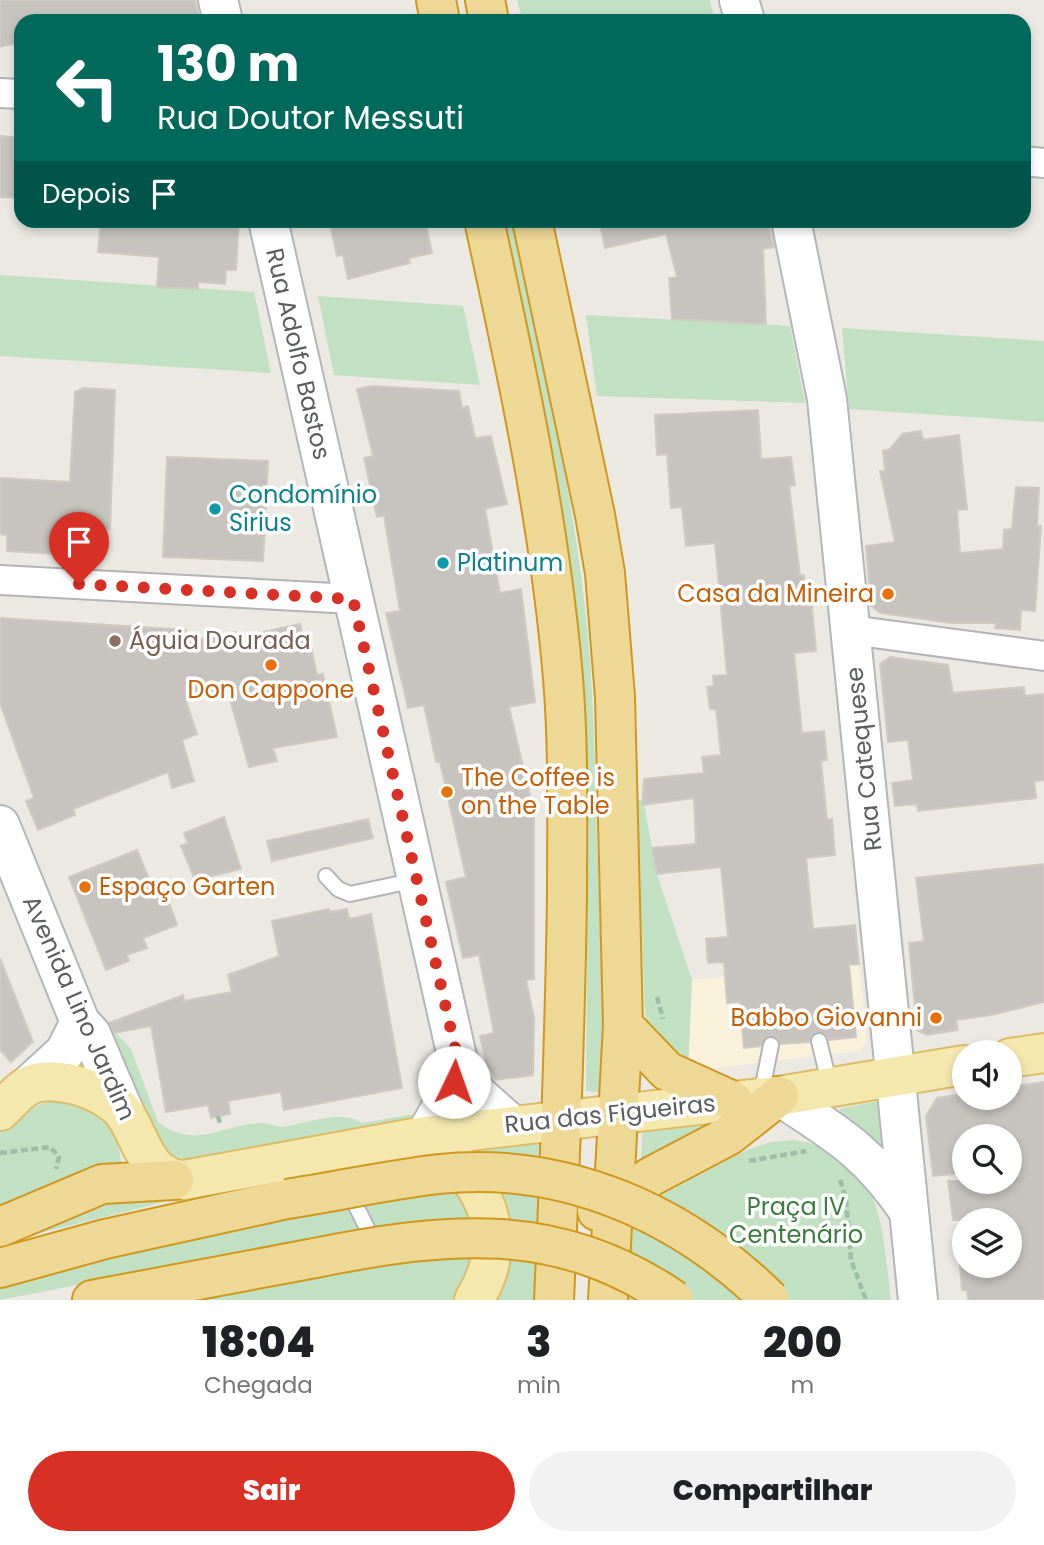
<!DOCTYPE html>
<html lang="pt">
<head>
<meta charset="utf-8">
<style>
	body { margin:0; font-family:Poppins,sans-serif; background:#f2f2f2; color:#202124; height:100vh; display:flex; flex-direction:column; font-size:26px; white-space:nowrap }
	* { box-sizing:border-box; margin:0 }
	p { font-size:23px; color:#757577 }
	.icon { flex:none; width:38px; height:38px; fill:none; stroke:currentColor; stroke-width:2; stroke-linecap:round; stroke-linejoin:round }
	.map { position:relative; height:1300px; overflow:hidden }
	.panel { display:flex; flex-direction:column; background:#fff; flex:1 }
	.panel>* { flex:none }
	.banner { position:absolute; left:14px; top:14px; width:1017px; height:214px; border-radius:21px; box-shadow:0 4px 10px #0003; background:#00695c; color:#fff; overflow:hidden }
	.controls { position:absolute; left:952px; top:1040px; display:grid; gap:14px }
	.controls a { display:grid; place-items:center; width:70px; height:70px; border-radius:50%; background:#fff; box-shadow:0 4px 10px #0003; font-size:35px }
	.pin { position:absolute; display:grid; place-items:center; width:60px; height:60px; color:#fff; margin:-72px -30px; border-radius:50% 50% 50% 0; rotate:-45deg; box-shadow:0 0 7px #0007 }
	.pin .icon { rotate:45deg }
	.me { position:absolute; width:77px; margin:-38px; rotate:3deg; stroke-linejoin:round; filter:drop-shadow(0 0 5px #0008) }
	.turn { display:flex; align-items:center; gap:24px; height:147px; padding:0 28px; font-size:32px }
	.turn .icon { width:91px; height:91px; stroke-width:2.5 }
	.turn b { display:block; font-size:49px; line-height:60px }
	.then { display:flex; align-items:center; height:66px; padding:0 28px; background:#0003; gap:14px; font-size:26px }
	.eta { display:flex; justify-content:space-evenly; align-items:center; height:119px; text-align:center }
	.eta b { font-size:42px; font-weight:800; line-height:49px }
	.primary-button { display:flex; gap:14px; margin-top:auto; padding:14px 28px }
	.primary-button a { flex:1; height:80px; border-radius:42px; background:#d93025; color:#fff; font-size:28px; font-weight:800; line-height:80px; text-align:center }
	.primary-button a+a { background:#f2f2f2; color:#202124 }
	.map>svg:first-child { display:block }
	.commercial { fill:#f9f1da }
	.green { fill:#c2e0c2 }
	.building { fill:#c7c4bf; stroke:#cfcbc2; stroke-width:2 }
	.lines { fill:none; stroke-linecap:round; stroke-linejoin:round }
	.lane-casing { stroke:#b3b4b8; stroke-width:18 }
	.street-casing { stroke:#b3b4b8; stroke-width:32 }
	.secondary-casing { stroke:#b4b6bb; stroke-width:42 }
	.primary-casing { stroke:#debd69; stroke-width:42 }
	.highway-casing { stroke:#d0981d; stroke-width:42 }
	.path { stroke:#9cc0a6; stroke-width:4.5; stroke-dasharray:7 3.5; stroke-linecap:butt }
	.lane { stroke:#fff; stroke-width:14 }
	.street { stroke:#fff; stroke-width:28 }
	.secondary { stroke:#fff; stroke-width:38 }
	.primary { stroke:#f4e8af; stroke-width:38 }
	.highway { stroke:#eed896; stroke-width:38 }
	.highway-bridge-casing { stroke:#d0981d; stroke-width:42; stroke-linecap:butt }
	.highway-bridge { stroke:#eed896; stroke-width:38 }
	.route { stroke:#d93025; stroke-width:12; stroke-dasharray:0 21.6 }
	.culture-dot { fill:#0f9aa8; stroke:#fff; stroke-width:2.5 }
	.food-dot { fill:#e8710a; stroke:#fff; stroke-width:2.5 }
	.education-dot { fill:#8d6e63; stroke:#fff; stroke-width:2.5 }
	.labels { text-anchor:middle; stroke-width:7; stroke-linejoin:round; paint-order:stroke }
	.street-label { font-size:24px; fill:#5b5d61; stroke:#fff }
	.culture-label { font-size:24px; fill:#0d838f; stroke:#fff; text-anchor:start }
	.food-label { font-size:24px; fill:#c56008; stroke:#fff; text-anchor:end }
	.education-label { font-size:24px; fill:#785e54; stroke:#fff; text-anchor:start }
	.park-label { font-size:24px; fill:#3f7c41; stroke:#fff }
</style>
</head>
<body>
<div class="map">
<svg width="1044" height="1300" viewBox="0 0 1044 1300">
	<rect width="100%" height="100%" fill="#ebe9e2"/>
	<!-- commercial -->
	<path class="commercial" d="M859,964l8,76 -7,11 -172,20 4,-91z"/>
	<!-- green -->
	<path class="green" d="M517,0h193l5,21h-192z
		M501,221h11c29,134 61,268 75,406 9,88 8,176 12,264 2,68 6,134 1,201l-14,-1 2,-279 -5,-130 -14,-120z
		M0,275l254,17 17,81 -271,-17z
		M318,296l145,10 17,79 -146,-10z
		M586,315l204,11 15,77 -208,-7z
		M842,328l202,13v81l-195,-13z
		M637,800h5l2,4 13,70 35,106 -4,91 -38,-42 -5,-16z
		M116,1033l15,16 27,73c38,29 64,2 104,1 7,0 14,4 21,4 24,-3 56,-18 79,-4l64,-11 -7,6 -231,43 -31,-12 -52,-113z
		M64,1099c31,13 55,25 57,63l-121,52v-84c22,-18 36,-28 64,-31z
		M881,1101l3,45 -45,-33 2,-5z
		M703,1122l2,5 -64,33 2,-33z
		M537,1140l4,3 -5,157h-42l-26,-155z
		M794,1140c90,13 88,89 97,160h-262l4,-80 19,-20 95,-50 24,-8z
		M419,1155c28,12 60,58 57,89 -2,17 -12,42 -22,56h-270l169,-35 -16,-31 -337,66v-17l238,-55 88,-16 -20,-41z
		M101,1197l63,5 -164,41z"/>
	<!-- building -->
	<path class="building" d="M0,0h195l5,21h-179v21l-21,5z
		M0,136l21,2v60l-21,-1z
		M101,220h138l-3,50h-10l-1,14 -27,-2v7l-41,-2 2,-30 -61,-5z
		M329,220h96l7,33 -23,5 1,5 -62,16 -5,-24 -6,1z
		M599,220h168l7,27 -11,2 3,75 -94,-5 -3,-41 8,-1 -11,-43 -61,14z
		M372,386l87,5 3,17 6,-2 7,32 16,-2 16,68 -22,5 15,84 21,-4 14,113 -26,5 25,106v166l-8,1 8,38 -1,57 -37,5 -9,-14 -7,-30 14,-3 -15,-78 -16,3 -17,-76 20,-5 -26,-115h-4l-12,-57 -16,3 -22,-95 14,-2 -16,-96 -7,2 -13,-59 9,-2 -16,-67z
		M84,388l31,2 -5,139 -52,6 -1,19 -50,-3v-16l-7,-1v-56l70,4 5,-90z
		M758,410l3,49 30,-2 4,28 -6,1 11,89h4v7l5,-1 3,26 4,44 -22,2 8,80 22,-2 3,29 -6,1 6,59 5,-1 3,36 -29,3 7,71 42,-4 4,39 -10,1 7,72 -27,3 -4,-6 -8,-2 -5,3 -2,7 -30,2 -3,-7 -8,-1 -8,10 -17,2 -4,-46 -13,1 -3,-41 -16,1 -2,-24 22,-2 -7,-70 -64,7 -5,-26 44,-4 -2,-46 -52,7 2,-26 60,-6 -2,-16 19,-2 -5,-46h-6l-3,-22 7,-1 -1,-10 14,-1 -12,-132 -29,3 -4,-39 -11,1 -4,-54 -10,1 -2,-40z
		M921,431l2,9 36,-5 8,74 -10,1 3,43 43,-4 1,-19 8,-1 4,-42 23,1 -2,38h4l-6,85 -14,-1 -1,20 -25,-2 1,-5h-45l-70,-10 -10,-7 -5,-60 29,-4 -15,-71h5l-2,-20 7,-2 12,-15z
		M167,457l101,4 -5,100 -100,-4z
		M0,618l186,12 -1,12 50,-10 1,6 64,-14 4,15 5,-1 8,37 6,-1 14,63 -64,11 4,13 -28,6 -21,-75 -42,9 11,33 -15,6 12,41 -22,7 -4,-16 -95,37 2,6 -37,15 -12,-29 8,-3 -34,-95z
		M890,657l58,8 5,28 71,-6 1,9 19,-2v86l-10,1 2,17 -118,13 -1,-7 -22,2 -3,-23 21,-3 -5,-40 -20,2 -8,-78z
		M224,817l17,52 -46,11 -14,-34 7,-3 -4,-10z
		M368,819l5,19 -101,23 -5,-20z
		M137,850l20,48 9,-4 11,31 -34,13 4,10 -20,7 2,6 -23,9 -37,-93z
		M1044,864v138l-53,13 -35,5 2,10 -31,5 -10,-5 -8,-87 15,-2 -8,-63z
		M329,909l1,3 17,-3 2,10 22,-5 31,174 -118,22 -3,-18 -53,9 2,13 -19,4 -3,-13 -42,7 -15,-86 -37,7 -5,-10 74,-28 1,6 48,-9 -4,-17 51,-19 -7,-35z
		M0,958l33,84 -22,20 -11,-12z
		M1044,1082v218h-76l-1,-10h-5l-2,-25h50v-45h-57l-5,-39h62v-45h-46v37l-31,3 -7,-60 11,-18 27,-4v3h46v-10z"/>
	<g class="lines">
		<!-- lane casing -->
		<g class="lane-casing">
			<path id="lane" d="M326,876l12,13 12,5 66,-14
				M819,1041l11,45
				M761,1095l10,-50
				M349,1192l27,54"/>
		</g>
		<!-- street casing -->
		<g class="street-casing">
			<path id="street" d="M0,93l21,1
				M1024,161l20,2
				M0,580l353,19
				M851,630l193,26"/>
		</g>
		<!-- secondary casing -->
		<g class="secondary-casing">
			<path id="secondary" d="M218,0l5,21
				M739,0l6,21
				M268,220l190,841 19,33 35,31
				M791,220l36,179 91,901
				M0,825l80,197 11,12 35,82
				M29,1085l36,-33 15,-30
				M779,1096c58,38 89,55 129,114
				M425,1136l25,-44 8,-31"/>
		</g>
		<!-- primary casing -->
		<g class="primary-casing">
			<path id="primary" d="M1010,1058l34,-5
				M0,1111c9,-8 18,-20 28,-25 27,-14 83,6 98,30 16,25 21,62 58,64l241,-44 354,-40 185,-31
				M447,1152c45,43 61,93 27,148"/>
		</g>
		<!-- highway casing -->
		<g class="highway-casing">
			<path id="highway" d="M436,0l4,21
				M485,0l4,21
				M484,220c33,152 66,303 79,458 6,72 4,145 4,218 -2,135 -7,269 -13,404
				M532,220l63,295 10,58 10,124 8,328 -15,275
				M623,1025l44,46 66,30
				M597,1211l55,-35 76,-40 51,-40
				M0,1227l102,-43 72,-4
				M0,1268l105,-29 182,-40
				M92,1300l223,-42"/>
		</g>
		<!-- path -->
		<path class="path" d="M657,997l6,22
			M218,1116l2,8
			M0,1153l50,-6 9,10 -3,12
			M749,1161l57,-10
			M840,1180l6,19 5,61 15,40"/>
		<!-- lane -->
		<use href="#lane" class="lane"/>
		<!-- street -->
		<use href="#street" class="street"/>
		<!-- secondary -->
		<use href="#secondary" class="secondary"/>
		<!-- primary -->
		<use href="#primary" class="primary"/>
		<!-- highway -->
		<use href="#highway" class="highway"/>
		<!-- highway-bridge casing -->
		<g class="highway-bridge-casing">
			<path id="highway-bridge" d="M287,1199c51,-8 101,-19 152,-25 126,-13 243,39 331,126
				M315,1258c132,-26 242,-39 359,42"/>
		</g>
		<!-- highway-bridge -->
		<use href="#highway-bridge" class="highway-bridge"/>
	</g>
	<g class="lines">
		<!-- route -->
		<path class="route" d="M79,584l274,15 105,462 -4,21"/>
	</g>
	<!-- markers -->
	<g class="culture-dot">
		<circle cx="215" cy="509" r="7"/>
		<circle cx="443" cy="563" r="7"/>
	</g>
	<g class="food-dot">
		<circle cx="888" cy="594" r="7"/>
		<circle cx="271" cy="665" r="7"/>
		<circle cx="447" cy="792" r="7"/>
		<circle cx="85" cy="887" r="7"/>
		<circle cx="936" cy="1018" r="7"/>
	</g>
	<circle class="education-dot" cx="115" cy="641" r="7"/>
	<g class="labels">
		<!-- street labels -->
		<g class="street-label">
			<text transform="translate(298 354) rotate(77)" y="8">Rua Adolfo Bastos</text>
			<text transform="translate(864 759) rotate(-96)" y="8">Rua Catequese</text>
			<text transform="translate(79 1008) rotate(66)" y="8">Avenida Lino Jardim</text>
			<text transform="translate(610 1114) rotate(-6)" y="8">Rua das Figueiras</text>
		</g>
		<!-- culture labels -->
		<g class="culture-label">
			<text x="229" y="503">Condomínio<tspan x="229" dy="28">Sirius</tspan></text>
			<text x="457" y="571">Platinum</text>
		</g>
		<!-- food labels -->
		<g class="food-label">
			<text x="874" y="602">Casa da Mineira</text>
			<text x="271" y="698" text-anchor="middle">Don Cappone</text>
			<text x="461" y="786" text-anchor="start">The Coffee is<tspan x="461" dy="28">on the Table</tspan></text>
			<text x="99" y="895" text-anchor="start">Espaço Garten</text>
			<text x="922" y="1026">Babbo Giovanni</text>
		</g>
		<!-- education labels -->
		<g class="education-label">
			<text x="129" y="649">Águia Dourada</text>
		</g>
		<!-- park labels -->
		<g class="park-label">
			<text x="796" y="1215">Praça IV<tspan x="796" dy="28">Centenário</tspan></text>
		</g>
	</g>
</svg>
<div class="controls">
<a><svg class="icon" aria-label="sound" viewBox="0 0 24 24"><path d="M4 9h4l5-4v14l-5-4H4zM17 9q2 3 0 6"/></svg></a>
<a><svg class="icon" aria-label="search" viewBox="0 0 24 24"><circle cx="10" cy="10" r="6"/><path d="M15 15l6 6"/></svg></a>
<a><svg class="icon" aria-label="layers" viewBox="0 0 24 24"><path d="M12 4l9 5-9 5-9-5zM3 14l9 5 9-5"/></svg></a>
</div>
<div class="pin" style="left:79px;top:584px;background:#d93025"><svg class="icon" aria-label="arrive" viewBox="0 0 24 24"><path d="M6 21V4h12l-3 4 3 4H6"/></svg></div>
<svg class="me" style="left:454px;top:1082px" viewBox="-20 -20 40 40"><circle r="19" fill="#fff"/><path d="M0-13L10 11 0 6-10 11z" fill="#d93025"/></svg>
<div class="banner">
<div class="turn"><svg class="icon" aria-label="left" viewBox="0 0 24 24"><path d="M17 20v-9H6M10 6l-5 5 5 5"/></svg><div><b>130 m</b>Rua Doutor Messuti</div></div>
<div class="then">Depois<svg class="icon" aria-label="arrive" viewBox="0 0 24 24"><path d="M6 21V4h12l-3 4 3 4H6"/></svg></div>
</div>
</div>
<section class="panel">
<div class="eta">
<div><b>18:04</b><p>Chegada</p></div>
<div><b>3</b><p>min</p></div>
<div><b>200</b><p>m</p></div>
</div>
<div class="primary-button"><a>Sair</a><a>Compartilhar</a></div>
</section>
</body>
</html>
